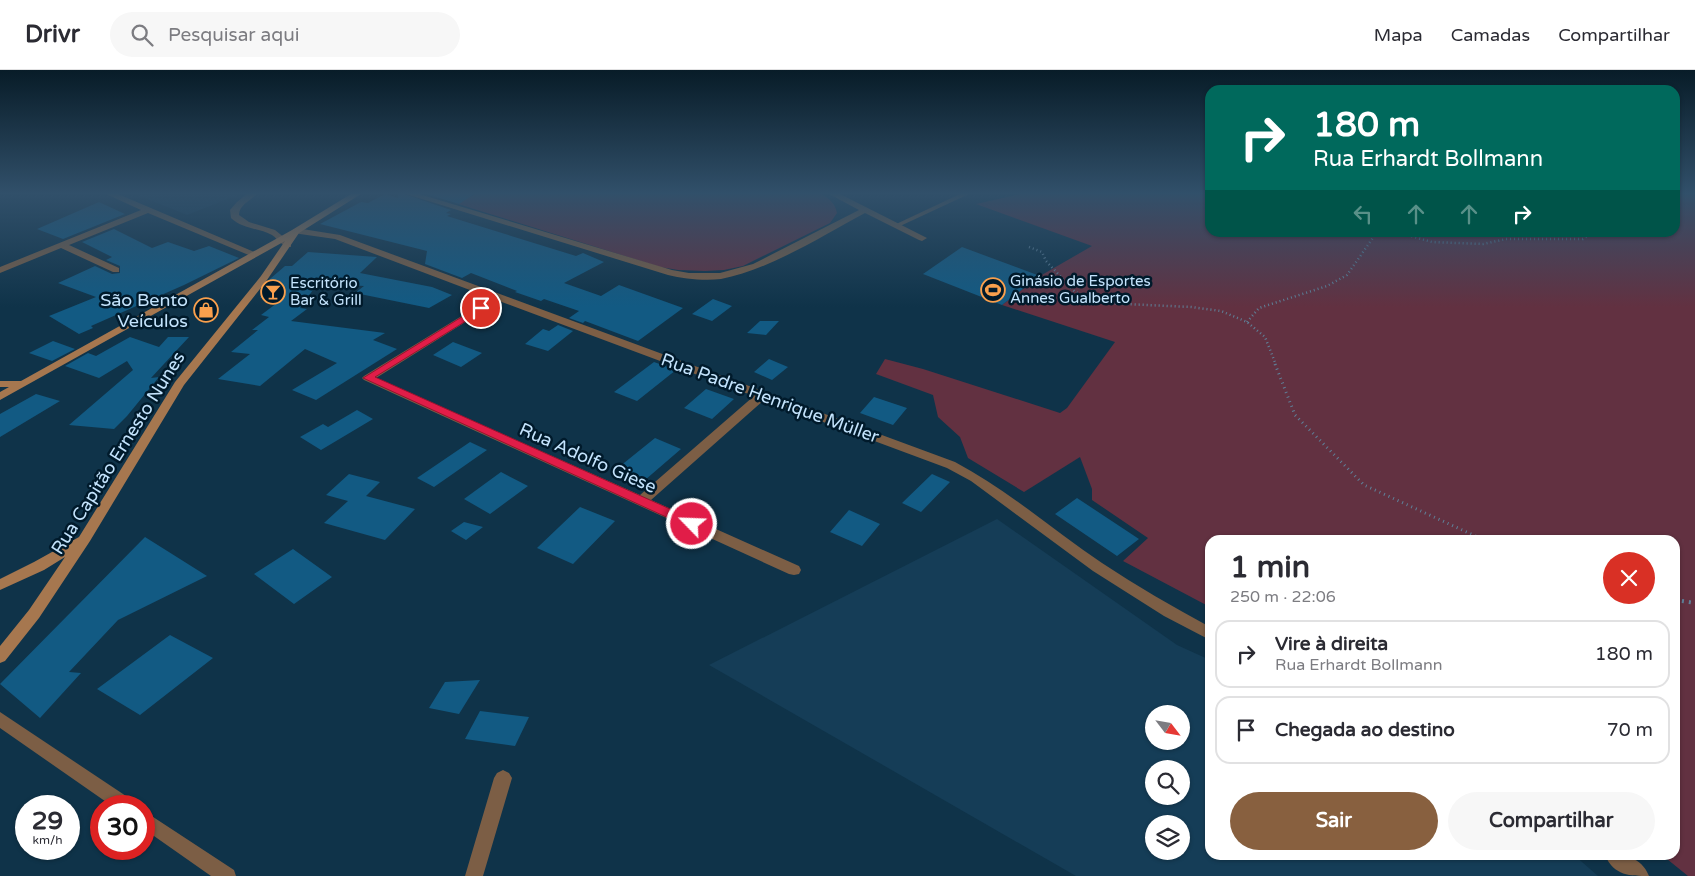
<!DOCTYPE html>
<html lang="pt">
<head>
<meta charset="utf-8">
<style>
	body { margin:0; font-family:"Varela Round",sans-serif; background:#f7f7f7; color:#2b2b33; height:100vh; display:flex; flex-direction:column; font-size:19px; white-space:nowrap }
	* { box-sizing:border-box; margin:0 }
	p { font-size:16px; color:#7c7c81 }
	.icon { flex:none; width:28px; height:28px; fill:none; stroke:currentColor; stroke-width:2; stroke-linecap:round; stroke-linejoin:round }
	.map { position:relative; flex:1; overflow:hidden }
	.side { position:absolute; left:1205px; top:465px; width:475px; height:325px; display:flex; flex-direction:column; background:#fff; border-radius:15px; box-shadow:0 1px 4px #0004 }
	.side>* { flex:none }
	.guide { position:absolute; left:1205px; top:15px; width:475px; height:152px; border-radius:15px; box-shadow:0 1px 4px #0004; background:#00695c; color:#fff; overflow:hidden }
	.needle { width:32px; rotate:121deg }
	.fabs { position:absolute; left:1145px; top:635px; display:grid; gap:10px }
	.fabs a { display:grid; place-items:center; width:45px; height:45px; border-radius:50%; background:#fff; box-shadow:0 1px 4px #0004; font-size:25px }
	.speed { position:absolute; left:15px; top:725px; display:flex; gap:10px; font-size:25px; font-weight:700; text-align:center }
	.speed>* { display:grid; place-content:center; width:65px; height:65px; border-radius:50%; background:#fff; box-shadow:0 1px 4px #0004; line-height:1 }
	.speed small { font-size:12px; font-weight:400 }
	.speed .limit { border:8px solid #d22; background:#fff; color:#111 }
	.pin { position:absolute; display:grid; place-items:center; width:42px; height:42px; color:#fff; margin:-21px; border:2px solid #fff; border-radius:50%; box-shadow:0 1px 5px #0007 }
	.me { position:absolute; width:55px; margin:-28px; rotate:294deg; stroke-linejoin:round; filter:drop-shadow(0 0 4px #0008) }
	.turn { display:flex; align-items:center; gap:18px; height:105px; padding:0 25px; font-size:22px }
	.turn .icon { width:65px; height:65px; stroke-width:2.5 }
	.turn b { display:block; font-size:35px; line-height:42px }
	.lanes { display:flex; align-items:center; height:48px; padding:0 25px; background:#0003; justify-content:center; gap:25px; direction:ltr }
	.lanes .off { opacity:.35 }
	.round { display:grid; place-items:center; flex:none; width:52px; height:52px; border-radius:26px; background:#f7f7f7 }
	.summary { display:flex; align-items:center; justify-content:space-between; height:85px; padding:0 25px }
	h1 { font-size:30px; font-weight:700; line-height:38px }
	.action { display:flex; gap:10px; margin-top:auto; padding:10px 25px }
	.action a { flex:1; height:58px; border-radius:30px; background:#88603f; color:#fff; font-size:20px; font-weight:700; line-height:58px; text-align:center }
	.action a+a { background:#f7f7f7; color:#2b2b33 }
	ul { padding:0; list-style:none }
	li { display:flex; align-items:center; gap:15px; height:68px; margin:0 10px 8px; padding:0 15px; border:2px solid #e1e1e2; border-radius:15px }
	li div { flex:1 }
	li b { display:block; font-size:19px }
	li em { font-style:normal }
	header { display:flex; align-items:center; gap:30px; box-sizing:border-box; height:70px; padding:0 25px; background:#fff; border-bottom:1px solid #e1e1e2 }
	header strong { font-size:24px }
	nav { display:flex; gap:28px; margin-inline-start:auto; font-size:18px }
	.search { width:350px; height:45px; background:#f7f7f7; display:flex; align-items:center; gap:12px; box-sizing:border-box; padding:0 18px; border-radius:28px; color:#7c7c81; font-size:19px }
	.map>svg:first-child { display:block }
	.built { fill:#153d57; fill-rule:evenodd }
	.green { fill:#623141 }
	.building { fill:#125a83 }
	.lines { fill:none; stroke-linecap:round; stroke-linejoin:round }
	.path-far2 { stroke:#5f8199; stroke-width:2.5; stroke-dasharray:1 3; stroke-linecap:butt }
	.path-far1 { stroke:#5f8199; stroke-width:3; stroke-dasharray:1 4; stroke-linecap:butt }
	.path { stroke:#5f8199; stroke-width:4; stroke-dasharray:2 5; stroke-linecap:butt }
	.lane { fill:#7c5e45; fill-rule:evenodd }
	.street { fill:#7c5e45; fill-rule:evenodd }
	.secondary { fill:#a6774f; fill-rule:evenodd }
	.route { fill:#e11d48; stroke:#92132f }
	.labels { text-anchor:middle; stroke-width:5; stroke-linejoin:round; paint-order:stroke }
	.far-poi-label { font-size:15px; fill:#c4e4fd; stroke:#001a2b; text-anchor:start }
	.poi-label { font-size:18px; fill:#c4e4fd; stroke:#001a2b; text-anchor:end }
	.street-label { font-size:18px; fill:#c4e4fd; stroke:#001a2b }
</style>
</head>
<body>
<header>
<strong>Drivr</strong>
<div class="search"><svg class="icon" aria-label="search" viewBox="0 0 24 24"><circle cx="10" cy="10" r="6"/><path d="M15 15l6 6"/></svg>Pesquisar aqui</div>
<nav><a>Mapa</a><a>Camadas</a><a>Compartilhar</a></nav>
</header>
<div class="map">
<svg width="1695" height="806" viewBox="0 0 1695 806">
	<rect width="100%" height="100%" fill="#0f3349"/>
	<!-- built -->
	<path class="built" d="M135,124h105l-53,21z
		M997,449l180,126 33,15v195h364l24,21h-522l-367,-211zM1154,644h27v27h-27zM1154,699h27v27h-27zM1154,754h27v27h-27z"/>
	<!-- green -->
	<path class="green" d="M476,124h345c9,5 14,9 16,19l-7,10 -87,43 -19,4 -19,1 -27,-1 -18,-3 -205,-64z
		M1020,124h190v38h465v-38h20v682h-7l-26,-21h13v-315h-465v67l-87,-46 25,-23 -56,-38v-11l-12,-32 -56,35 -56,-34 -8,-21 -22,-20 -5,-22 -57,-21 9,-15 38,10 137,44 7,-5 48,-66 -113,-37 38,-29 52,-30 -116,-42z"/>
	<!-- building -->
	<path class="building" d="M385,124l13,4v-4h6l47,16 -5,3 5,1 -4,2 129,40 7,-3 21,9 -40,21 37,13 18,-11 64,23 -45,33 -53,-20 -2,2 -14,-5 10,-7 -35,-12 -3,2 -26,-9 2,-1 -46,-18 -9,5 -37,-14 2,-13 -107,-27 41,-22 7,1z
		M426,124h48l-15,10z
		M99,132l26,12 -62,25 -26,-10z
		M114,159l38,19 16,-6 26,9 15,-5 30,12 -55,27 -93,41 2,2 -14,6 -30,-18 47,-19 -38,-14 37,-17 17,8 8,-1v-7l-14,-6 6,-3 -30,-15z
		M962,177l78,29 -38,29 -79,-31z
		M308,182l69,5 -17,16 72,14 20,8 -23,13 -74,-15 9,-7 -46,-3 -18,25 7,1 -16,12 94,12 -12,7 24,9 -81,51 -24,-10 45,-27 -32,-14 -45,37 -42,-7 32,-25 -19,-2 27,-22h-6l17,-13 -8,-2 24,-18 -25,1 13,-16 -5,-1 3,-3 14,-12h7z
		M713,229l19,7 -20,15 -20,-7z
		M760,251h19l-13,14 -19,-2z
		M558,255l15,6 -25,20 -23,-7 18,-15 6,2z
		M130,267l29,10 9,-10h21l-38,41 8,-1 -32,39 -13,13 -45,-4 64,-55 -6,-9 -28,17 -34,-12 23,-13 8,3z
		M53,271l22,8 -23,12 -23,-8z
		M453,272l29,11 -21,14 -28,-12z
		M769,289l19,8 -16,13 -18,-8z
		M654,292l22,8 -39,31 -23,-9z
		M706,319l28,10 -22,20 -28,-11z
		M36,324l24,7 -60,36v-23z
		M874,327l33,11 -14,17 -33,-12z
		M357,340l16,9 -52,31 -21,-13 23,-13 5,3z
		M655,368l26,11 -36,31 -26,-13z
		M470,372l17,8 -53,37 -17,-9z
		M501,402l27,14 -38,28 -26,-15z
		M349,404l31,8 -14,14 49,13 -30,31 -61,-17 24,-22 -22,-6z
		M932,404l18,8 -29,30 -19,-9z
		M1077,428l62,41 -22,17 -62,-42z
		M580,437l35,14 -42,43 -36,-16z
		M849,440l31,14 -18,22 -32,-14z
		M464,452l19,5 -17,13 -15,-9z
		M145,467l62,39 -89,44 -49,52 12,1 -41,45 -40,-34z
		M293,479l39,28 -38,27 -40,-30z
		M170,565l43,23 -73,57 -43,-26z
		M480,610l-21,34 -30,-6 16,-26z
		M480,641l49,6 -14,29 -50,-7z"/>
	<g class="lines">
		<!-- path-far2 -->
		<path class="path-far2" d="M1396,162l36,10 51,2 23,-5h77l10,-7
			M1029,177l13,5 4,9 29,31 28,11 88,4 30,4 26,11 18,15 11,28
			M1247,252l12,-14 68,-22 20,-11 30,-43"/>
		<!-- path-far1 -->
		<path class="path-far1" d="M1275,294l20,51 69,70 120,55"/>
		<!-- path -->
		<path class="path" d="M1675,530l20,3"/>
		<!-- lane -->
		<path class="lane" d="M960,124h9l-71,33 -6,-1z"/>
		<!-- street -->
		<path class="street" d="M106,124h12l141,60 -2,2h-6l-103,-43 -79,32 50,23v4h-6l-52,-24 -61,25v-6l141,-57z
			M247,124h10c-7,7 -18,11 -18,21l10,7 26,8 16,13v4c-8,1 -12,-7 -19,-12 -13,-7 -30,-6 -41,-17l-1,-8 7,-8z
			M406,124h13l253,76 17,3h31l33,-9 106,-54 -30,-16h11l87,44 -5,3 -3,-1 -54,-27c-43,23 -96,57 -144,66 -16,2 -37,0 -53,-4z
			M296,158l44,7 615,227c53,28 98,68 147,101 35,23 71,44 108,64v13l-46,-24 -71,-45 -122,-90 -24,-13 -183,-68 -113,100 148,66 2,4 -2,4 -5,1 -5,-1 -425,-194 -2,-2 2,-2 127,-78 -156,-59 -42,-6 -1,-2zM499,231l255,95 -114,99 -264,-117z
			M0,642l132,88 3,6h-23l-112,-78z
			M503,700l6,3 3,5 -29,98h-18l29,-98 3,-5z
			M144,741l90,59 2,6h-25l-67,-47z
			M1605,785c19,0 36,1 44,21 -19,0 -35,0 -44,-21z"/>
		<!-- secondary -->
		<path class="secondary" d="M351,124h10l-62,39 -32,47 -83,105 -94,156 -51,77 -34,43 -5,2v-17l29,-36 36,-53 -21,13 -44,20v-11l34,-17 45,-25 96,-155 86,-106 24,-35 -285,159v-8l9,-5h-9v-6h21l271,-151z"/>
	</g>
	<!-- sky -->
	<linearGradient id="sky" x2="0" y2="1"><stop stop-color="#081c28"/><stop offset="0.52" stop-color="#31506a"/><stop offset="1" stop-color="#31506a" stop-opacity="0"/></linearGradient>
	<rect width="1695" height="237" fill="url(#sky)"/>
	<!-- route -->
	<path class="route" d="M481,235l4,3 -1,2 -109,67 322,144 2,3 -2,3h-9l-325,-149z"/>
	<!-- icons -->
	<defs>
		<g id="stadium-ring" transform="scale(1.25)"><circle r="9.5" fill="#001a2b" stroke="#f9a04d" stroke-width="1.5"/><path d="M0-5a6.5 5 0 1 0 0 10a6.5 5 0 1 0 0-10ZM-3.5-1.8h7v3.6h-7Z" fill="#f9a04d"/></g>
		<g id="bar-ring" transform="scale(1.25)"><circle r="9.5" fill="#001a2b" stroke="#f9a04d" stroke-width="1.5"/><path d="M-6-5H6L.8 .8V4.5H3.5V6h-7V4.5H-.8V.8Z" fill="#f9a04d"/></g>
		<g id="shop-ring" transform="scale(1.25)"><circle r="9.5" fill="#001a2b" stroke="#f9a04d" stroke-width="1.5"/><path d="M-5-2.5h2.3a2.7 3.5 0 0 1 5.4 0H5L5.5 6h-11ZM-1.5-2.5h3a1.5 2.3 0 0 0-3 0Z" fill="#f9a04d"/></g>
	</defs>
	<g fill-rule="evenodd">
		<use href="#stadium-ring" x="993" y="220"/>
		<use href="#bar-ring" x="273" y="222"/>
		<use href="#shop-ring" x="206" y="240"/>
	</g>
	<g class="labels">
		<!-- far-poi labels -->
		<g class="far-poi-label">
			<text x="1010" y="216">Ginásio de Esportes<tspan x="1010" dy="17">Annes Gualberto</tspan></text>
			<text x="290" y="218">Escritório<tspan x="290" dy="17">Bar &amp; Grill</tspan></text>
		</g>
		<!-- poi labels -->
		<g class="poi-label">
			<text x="188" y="236">São Bento<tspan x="188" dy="21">Veículos</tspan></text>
		</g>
		<!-- street labels -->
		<g class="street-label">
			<text transform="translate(770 328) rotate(20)" y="6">Rua Padre Henrique Müller</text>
			<text transform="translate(118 383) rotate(-58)" y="6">Rua Capitão Ernesto Nunes</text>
			<text transform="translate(588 388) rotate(24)" y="6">Rua Adolfo Giese</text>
		</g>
	</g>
</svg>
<div class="fabs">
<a><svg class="needle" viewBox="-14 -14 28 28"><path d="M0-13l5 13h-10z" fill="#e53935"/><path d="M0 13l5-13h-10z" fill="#7c7c81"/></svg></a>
<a><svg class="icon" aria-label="search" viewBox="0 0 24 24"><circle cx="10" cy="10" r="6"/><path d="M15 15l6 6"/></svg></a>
<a><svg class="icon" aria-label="layers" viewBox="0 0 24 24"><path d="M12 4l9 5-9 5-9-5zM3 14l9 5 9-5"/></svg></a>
</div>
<div class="speed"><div>29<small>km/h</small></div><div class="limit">30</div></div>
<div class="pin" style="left:481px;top:238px;background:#d93025"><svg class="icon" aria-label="arrive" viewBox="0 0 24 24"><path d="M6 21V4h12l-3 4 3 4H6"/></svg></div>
<svg class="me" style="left:692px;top:454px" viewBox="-20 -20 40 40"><circle r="17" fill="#e11d48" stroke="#fff" stroke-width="3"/><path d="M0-11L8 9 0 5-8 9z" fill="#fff"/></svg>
<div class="guide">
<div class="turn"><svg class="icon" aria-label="right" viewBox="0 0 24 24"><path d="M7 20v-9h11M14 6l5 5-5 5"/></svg><div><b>180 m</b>Rua Erhardt Bollmann</div></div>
<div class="lanes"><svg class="icon off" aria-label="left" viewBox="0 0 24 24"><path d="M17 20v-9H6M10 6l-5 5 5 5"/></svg><svg class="icon off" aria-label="ahead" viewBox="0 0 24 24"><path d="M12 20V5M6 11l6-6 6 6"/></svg><svg class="icon off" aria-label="ahead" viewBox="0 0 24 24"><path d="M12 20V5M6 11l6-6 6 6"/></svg><svg class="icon" aria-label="right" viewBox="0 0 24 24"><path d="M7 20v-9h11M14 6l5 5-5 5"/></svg></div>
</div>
<section class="side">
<div class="summary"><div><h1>1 min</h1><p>250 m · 22:06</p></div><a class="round" style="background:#d93025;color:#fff"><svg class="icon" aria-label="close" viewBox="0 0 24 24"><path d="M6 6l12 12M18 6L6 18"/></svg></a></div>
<ul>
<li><svg class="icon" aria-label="right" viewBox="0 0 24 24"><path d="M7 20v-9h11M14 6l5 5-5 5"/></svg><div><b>Vire à direita</b><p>Rua Erhardt Bollmann</p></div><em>180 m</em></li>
<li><svg class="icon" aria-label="arrive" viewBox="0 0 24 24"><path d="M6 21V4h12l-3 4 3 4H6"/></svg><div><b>Chegada ao destino</b></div><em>70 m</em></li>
</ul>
<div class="action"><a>Sair</a><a>Compartilhar</a></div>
</section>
</div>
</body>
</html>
